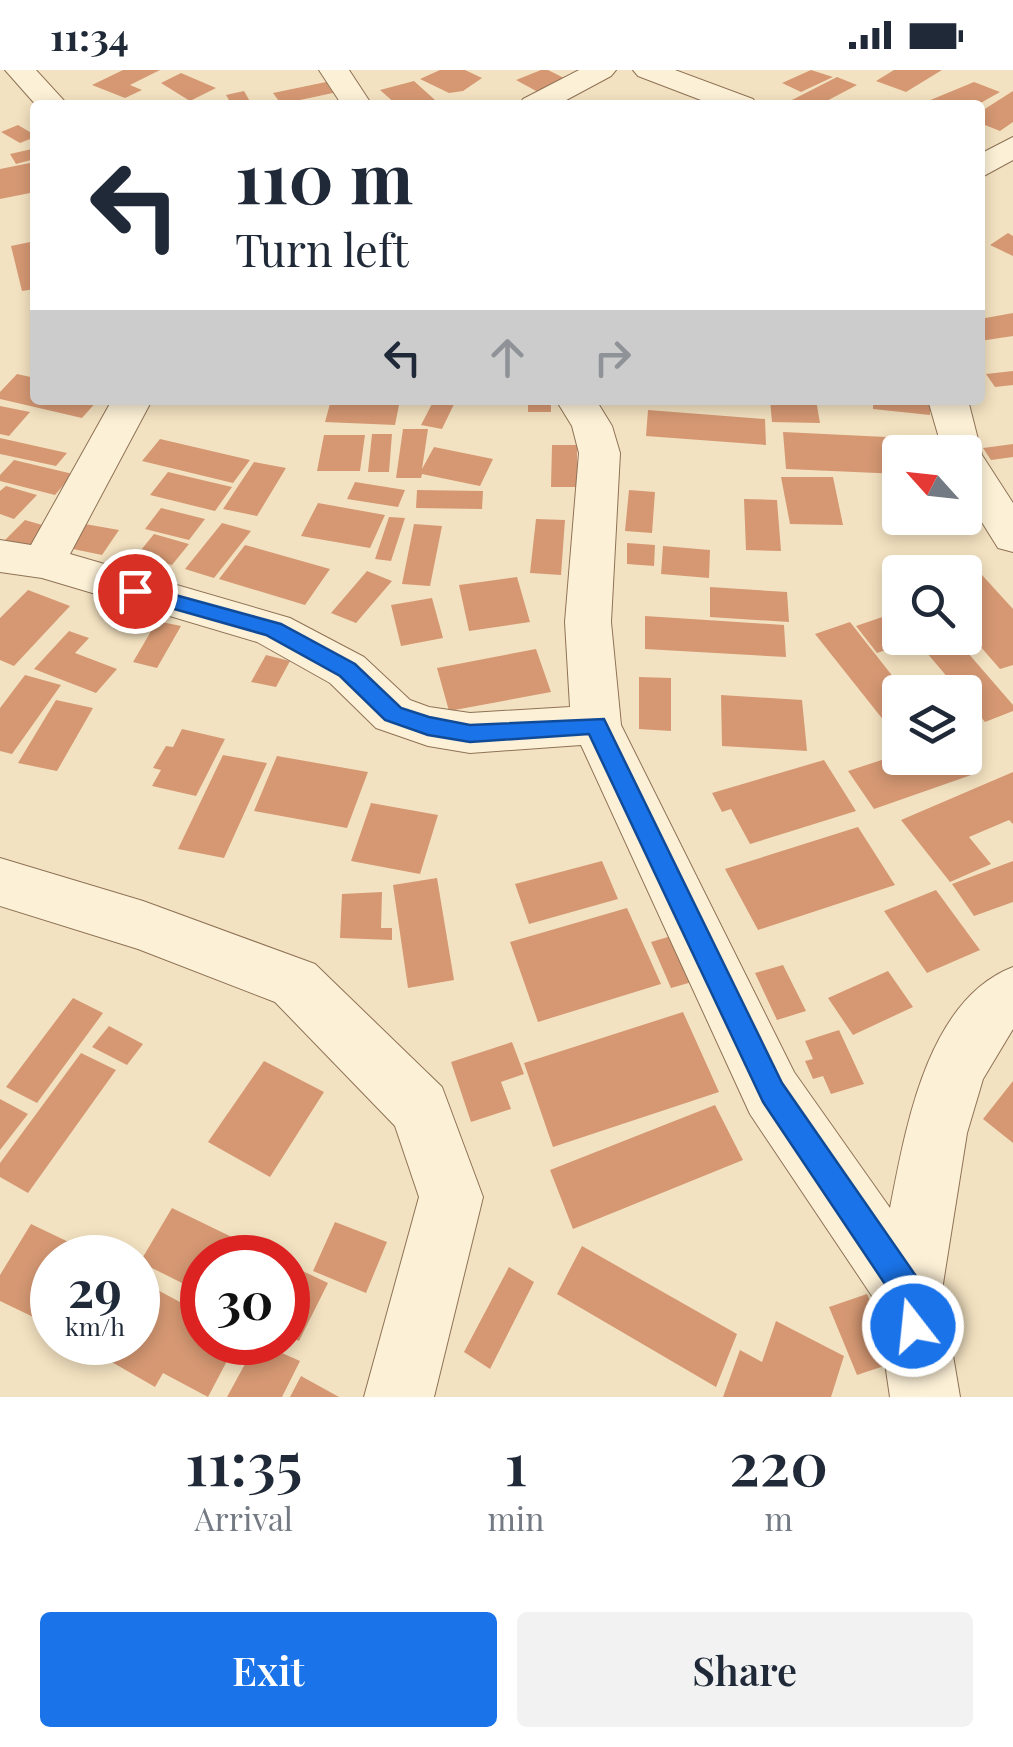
<!DOCTYPE html>
<html lang="en">
<head>
<meta charset="utf-8">
<style>
	body { margin:0; font-family:"Playfair Display",serif; background:#f2f2f3; color:#1f2937; height:100vh; display:flex; flex-direction:column; font-size:38px; white-space:nowrap }
	* { box-sizing:border-box; margin:0 }
	p { font-size:32px; color:#747a83 }
	.icon { flex:none; width:55px; height:55px; fill:none; stroke:currentColor; stroke-width:2; stroke-linecap:round; stroke-linejoin:round }
	.map { position:relative; height:1327px; overflow:hidden }
	.details { display:flex; flex-direction:column; background:#fff; flex:1 }
	.details>* { flex:none }
	.top-card { position:absolute; left:30px; top:30px; width:955px; height:305px; border-radius:10px; box-shadow:0 5px 15px #0003; background:#fff; color:#1f2937; overflow:hidden }
	.needle { width:65px; rotate:297deg }
	.controls { position:absolute; left:882px; top:365px; display:grid; gap:20px }
	.controls a { display:grid; place-items:center; width:100px; height:100px; border-radius:10px; background:#fff; box-shadow:0 5px 15px #0003; font-size:50px }
	.speed { position:absolute; left:30px; top:1165px; display:flex; gap:20px; font-size:50px; font-weight:700; text-align:center }
	.speed>* { display:grid; place-content:center; width:130px; height:130px; border-radius:50%; background:#fff; box-shadow:0 5px 15px #0003; line-height:1 }
	.speed small { font-size:25px; font-weight:400 }
	.speed .limit { border:15px solid #d22; background:#fff; color:#111 }
	.pin { position:absolute; display:grid; place-items:center; width:85px; height:85px; color:#fff; margin:-42px; border:5px solid #fff; border-radius:50%; box-shadow:0 2px 10px #0007 }
	.me { position:absolute; width:110px; margin:-55px; rotate:344deg; stroke-linejoin:round; filter:drop-shadow(0 0 8px #0008) }
	.turn { display:flex; align-items:center; gap:35px; height:210px; padding:0 40px; font-size:45px }
	.turn .icon { width:130px; height:130px; stroke-width:2.5 }
	.turn b { display:block; font-size:70px; line-height:85px }
	.lanes { display:flex; align-items:center; height:95px; padding:0 40px; background:#0003; justify-content:center; gap:50px; direction:ltr }
	.lanes .off { opacity:.35 }
	.eta { display:flex; justify-content:space-evenly; align-items:center; height:170px; text-align:center }
	.eta b { font-size:60px; font-weight:600; line-height:70px }
	.action { display:flex; gap:20px; margin-top:auto; padding:20px 40px }
	.action a { flex:1; height:115px; border-radius:10px; background:#1a73e8; color:#fff; font-size:40px; font-weight:600; line-height:115px; text-align:center }
	.action a+a { background:#f2f2f3; color:#1f2937 }
	.status { display:flex; justify-content:space-between; align-items:center; height:70px; padding:0 50px; background:#fff; direction:ltr }
	.status svg { height:28px; fill:currentColor }
	.map>svg:first-child { display:block }
	.building { fill:#d59873 }
	.lines { fill:none; stroke-linecap:round; stroke-linejoin:round }
	.minor-casing { stroke:#8f7256; stroke-width:2 }
	.minor { fill:#fcf0d6; fill-rule:evenodd }
	.route { fill:#1a73e8; stroke:#114b97; stroke-width:2.5 }
</style>
</head>
<body>
<div class="status"><b>11:34</b><svg viewBox="0 0 49 12"><path d="M0 12V9h3v3zM5 12V6h3v6zM10 12V3h3v9zM15 12V0h3v12zM26 1h20v11H26zM47 4h2v5h-2z"/></svg></div>
<div class="map">
<svg width="1013" height="1327" viewBox="0 0 1013 1327">
	<rect width="100%" height="100%" fill="#f3e2c1"/>
	<!-- building -->
	<path class="building" d="M123,0h37l-30,15 12,5 -17,8 -33,-13z
		M440,0h25l17,8 -19,13 -14,2 -29,-14z
		M541,0h7l20,10 -30,12 -22,-12z
		M811,0l22,7 -32,15 -19,-9z
		M894,0h48l-36,22 -30,-11z
		M181,3l35,15 -26,13 -29,-18z
		M837,7l20,8 -38,20 -33,-2z
		M414,11l21,19 -38,5 -17,-15z
		M326,12l7,11 -52,11 -8,-11z
		M974,12l26,10 -23,13h-38l-11,-4z
		M244,21l8,14h-20l-6,-10z
		M1013,21v31l-13,9 -20,-8v-11z
		M18,55l17,10v2l-15,6 -19,-11z
		M32,79l3,10 -19,5 -6,-10z
		M35,92v30l-35,7v-30z
		M1008,163l5,3v20l-23,-11z
		M35,171v48l-13,2 -11,-45z
		M1013,243v23l-33,5v-22z
		M1013,301v14l-18,2 -9,-13z
		M17,304l18,4v22h63l-16,18 -82,-19v-7z
		M331,330h69l-5,25 -70,-3z
		M434,330h22l-14,29 -21,-4z
		M770,330h46l4,23 -48,-1z
		M873,330h57v15l-57,-6z
		M528,332h23v10h-23z
		M0,336l30,6 -21,24 -9,-2z
		M648,340l117,9 1,26 -120,-9z
		M403,359h25l-6,40 12,-22 59,12 -13,27 -58,-12 -1,4h-25z
		M783,362l124,6 2,14h-9v22l-114,-5z
		M372,364h20l-3,38h-21z
		M324,365h41l-5,36h-43z
		M0,368l67,15 -11,13 -56,-12z
		M160,369l90,21 -17,23 -91,-22z
		M1013,374v13l-22,3 -8,-12z
		M552,375h25v42h-26z
		M14,390l59,14 -18,21 -55,-14v-6z
		M254,392l32,6 -29,48 -34,-7z
		M168,402l64,15 -17,24 -65,-16z
		M781,407h52l10,48 -53,-1z
		M355,412l50,8 -7,17 -51,-8z
		M6,416l31,9 -23,24 -14,-5v-23z
		M417,420l66,1 -1,18 -66,-1z
		M629,420l26,2 -3,41 -27,-2z
		M744,429l33,1 4,51 -35,-1z
		M318,433l67,12 -15,33 -69,-12z
		M161,438l44,11 -16,21 -44,-11z
		M389,447l16,1 -14,43 -16,-2z
		M536,449l29,1 -4,55 -31,-2z
		M25,450l24,7 -22,24 -25,-8z
		M222,453l29,8 -37,47 -29,-9z
		M85,454l34,6 -17,25 -34,-7z
		M414,454l28,2 -12,60 -28,-2z
		M154,464l35,10 -17,21 -35,-10z
		M627,473l28,2 -1,21 -27,-2z
		M245,475l85,24 -25,36 -86,-26z
		M663,476l47,4 -1,28 -48,-4z
		M367,501l25,10 -36,42 -25,-10z
		M982,505l31,34v56l-13,4 -35,-40v-49z
		M517,507l13,45 -61,9 -10,-46z
		M710,517l77,5 2,30 -79,-5z
		M28,520l42,16 -56,60 -14,-6v-42z
		M432,528l11,40 -42,8 -10,-41z
		M138,534l20,4 -14,24 -21,-3z
		M900,541v27h55l58,67v6l-28,11 -20,-24v-6h-5l-44,-52 -39,13 -21,-27z
		M645,546l139,9 2,32 -141,-8z
		M157,551l24,5 -24,42 -24,-6z
		M850,552l55,70h-5v49l-85,-107z
		M69,561l20,7 -14,15 42,16 -21,24 -62,-24z
		M536,579l15,43 -102,19 -12,-43z
		M266,585l24,6 -14,26 -25,-5z
		M25,605l36,10 -49,69 -12,-3v-43z
		M639,607l32,1v53l-32,-2z
		M721,625l81,5 5,51 -85,-5z
		M56,630l37,8 -36,63 -39,-8z
		M182,659l43,10 -29,57 -44,-10 9,-16 -8,-2 13,-22 7,1z
		M900,684v4h65l12,15 -103,36 -26,-38z
		M223,685l44,8 -43,95 -46,-9z
		M277,686l91,16 -21,56 -93,-17z
		M824,690l32,51 -106,33 -19,-35 -9,3 -10,-19z
		M1013,702v52l-4,-4 -40,17 22,27 -41,18 -49,-62z
		M371,733l67,12 -18,59 -69,-13z
		M858,757l37,58 -137,45 -33,-61z
		M602,791l16,38 -89,25 -14,-40z
		M1013,791v41l-39,14 -22,-32z
		M437,808l17,102 -46,8 -15,-103z
		M936,820l44,60 -53,23 -43,-62z
		M382,822l-1,36h11v12l-52,-2 2,-44z
		M627,838l34,76 -123,38 -28,-80z
		M678,864l21,46 -28,8 -20,-46z
		M783,895l23,46 -29,9 -22,-47z
		M888,901l25,36 -60,28 -25,-37z
		M73,928l30,15 -66,90 -31,-16z
		M683,942l36,80 -166,55 -29,-84z
		M109,956l34,18 -16,21 -35,-18z
		M839,960l25,54 -33,10 -8,-18 -10,3 -8,-18 8,-2 -8,-18z
		M512,972l12,32 -23,8 10,27 -40,13 -20,-60z
		M81,983l35,17 -88,123 -28,-16v-14z
		M264,991l60,31 -54,85 -62,-35z
		M1013,1011v62l-30,-24z
		M0,1029l28,15 -28,36z
		M715,1035l28,55 -170,69 -23,-59z
		M172,1138l103,50h-73v35l-62,-31z
		M335,1152l52,20 -21,51 -53,-22z
		M31,1154l71,34h-50v68l-52,-25v-26z
		M582,1176l155,88 -21,53 -159,-93z
		M288,1194l40,19 -29,58 -11,-5z
		M509,1197l25,15 -44,87 -26,-17z
		M154,1218l48,26v28h35l-29,55 -45,-24 -8,14 -45,-26 11,-19h17v-27z
		M867,1224l29,68 -39,13 -28,-68z
		M776,1251l68,35 -13,41h-108l17,-47 22,12z
		M257,1272l43,19 -18,36h-55z
		M301,1306l38,21h-49z"/>
	<g class="lines">
		<!-- minor casing -->
		<g class="minor-casing">
			<path id="minor" d="M5,0h31l32,35h-32z
				M319,0h30l23,35h-30z
				M579,0h37l-5,6 -54,29h-38l4,-6z
				M633,0h42l78,29 4,6h-43l-76,-29z
				M1013,67v23l-33,18v-24z
				M112,330h40l-82,154 220,64 74,39 46,43 19,7 41,6 100,-6 -5,-85 14,-169 -7,-27 -16,-26h40l16,26 8,27 -9,169 10,103 173,347 96,136c16,-81 37,-208 123,-241v62l-30,50 -16,54 -25,157 18,107h-70l-14,-95 -126,-188 -169,-369 -111,8 -42,-7 -52,-18 -46,-45 -73,-41 -215,-64 -42,-6v-32l31,5z
				M928,330h40l14,55 31,48v49l-15,-4 -33,-53v-43h-22z
				M0,788l143,43 172,63 127,123 41,110 -49,200h-70l55,-200 -24,-71 -120,-124 -137,-53 -138,-43z"/>
		</g>
		<!-- minor -->
		<use href="#minor" class="minor"/>
	</g>
	<!-- route -->
	<path class="route" d="M135,514l146,40 74,40 46,44 28,9 41,8 134,-6 178,364 136,196 11,47 -5,11 -11,5 -11,-5 -9,-41 -130,-194 -174,-368 -119,8 -42,-7 -43,-15 -45,-44 -74,-41 -138,-39 -3,-5 3,-5z"/>
</svg>
<div class="controls">
<a><svg class="needle" viewBox="-14 -14 28 28"><path d="M0-13l5 13h-10z" fill="#e53935"/><path d="M0 13l5-13h-10z" fill="#747a83"/></svg></a>
<a><svg class="icon" aria-label="search" viewBox="0 0 24 24"><circle cx="10" cy="10" r="6"/><path d="M15 15l6 6"/></svg></a>
<a><svg class="icon" aria-label="layers" viewBox="0 0 24 24"><path d="M12 4l9 5-9 5-9-5zM3 14l9 5 9-5"/></svg></a>
</div>
<div class="speed"><div>29<small>km/h</small></div><div class="limit">30</div></div>
<div class="pin" style="left:135px;top:521px;background:#d93025"><svg class="icon" aria-label="arrive" viewBox="0 0 24 24"><path d="M6 21V4h12l-3 4 3 4H6"/></svg></div>
<svg class="me" style="left:913px;top:1256px" viewBox="-20 -20 40 40"><circle r="17" fill="#1a73e8" stroke="#fff" stroke-width="3"/><path d="M0-11L8 9 0 5-8 9z" fill="#fff"/></svg>
<div class="top-card">
<div class="turn"><svg class="icon" aria-label="left" viewBox="0 0 24 24"><path d="M17 20v-9H6M10 6l-5 5 5 5"/></svg><div><b>110 m</b>Turn left</div></div>
<div class="lanes"><svg class="icon" aria-label="left" viewBox="0 0 24 24"><path d="M17 20v-9H6M10 6l-5 5 5 5"/></svg><svg class="icon off" aria-label="ahead" viewBox="0 0 24 24"><path d="M12 20V5M6 11l6-6 6 6"/></svg><svg class="icon off" aria-label="right" viewBox="0 0 24 24"><path d="M7 20v-9h11M14 6l5 5-5 5"/></svg></div>
</div>
</div>
<section class="details">
<div class="eta">
<div><b>11:35</b><p>Arrival</p></div>
<div><b>1</b><p>min</p></div>
<div><b>220</b><p>m</p></div>
</div>
<div class="action"><a>Exit</a><a>Share</a></div>
</section>
</body>
</html>
